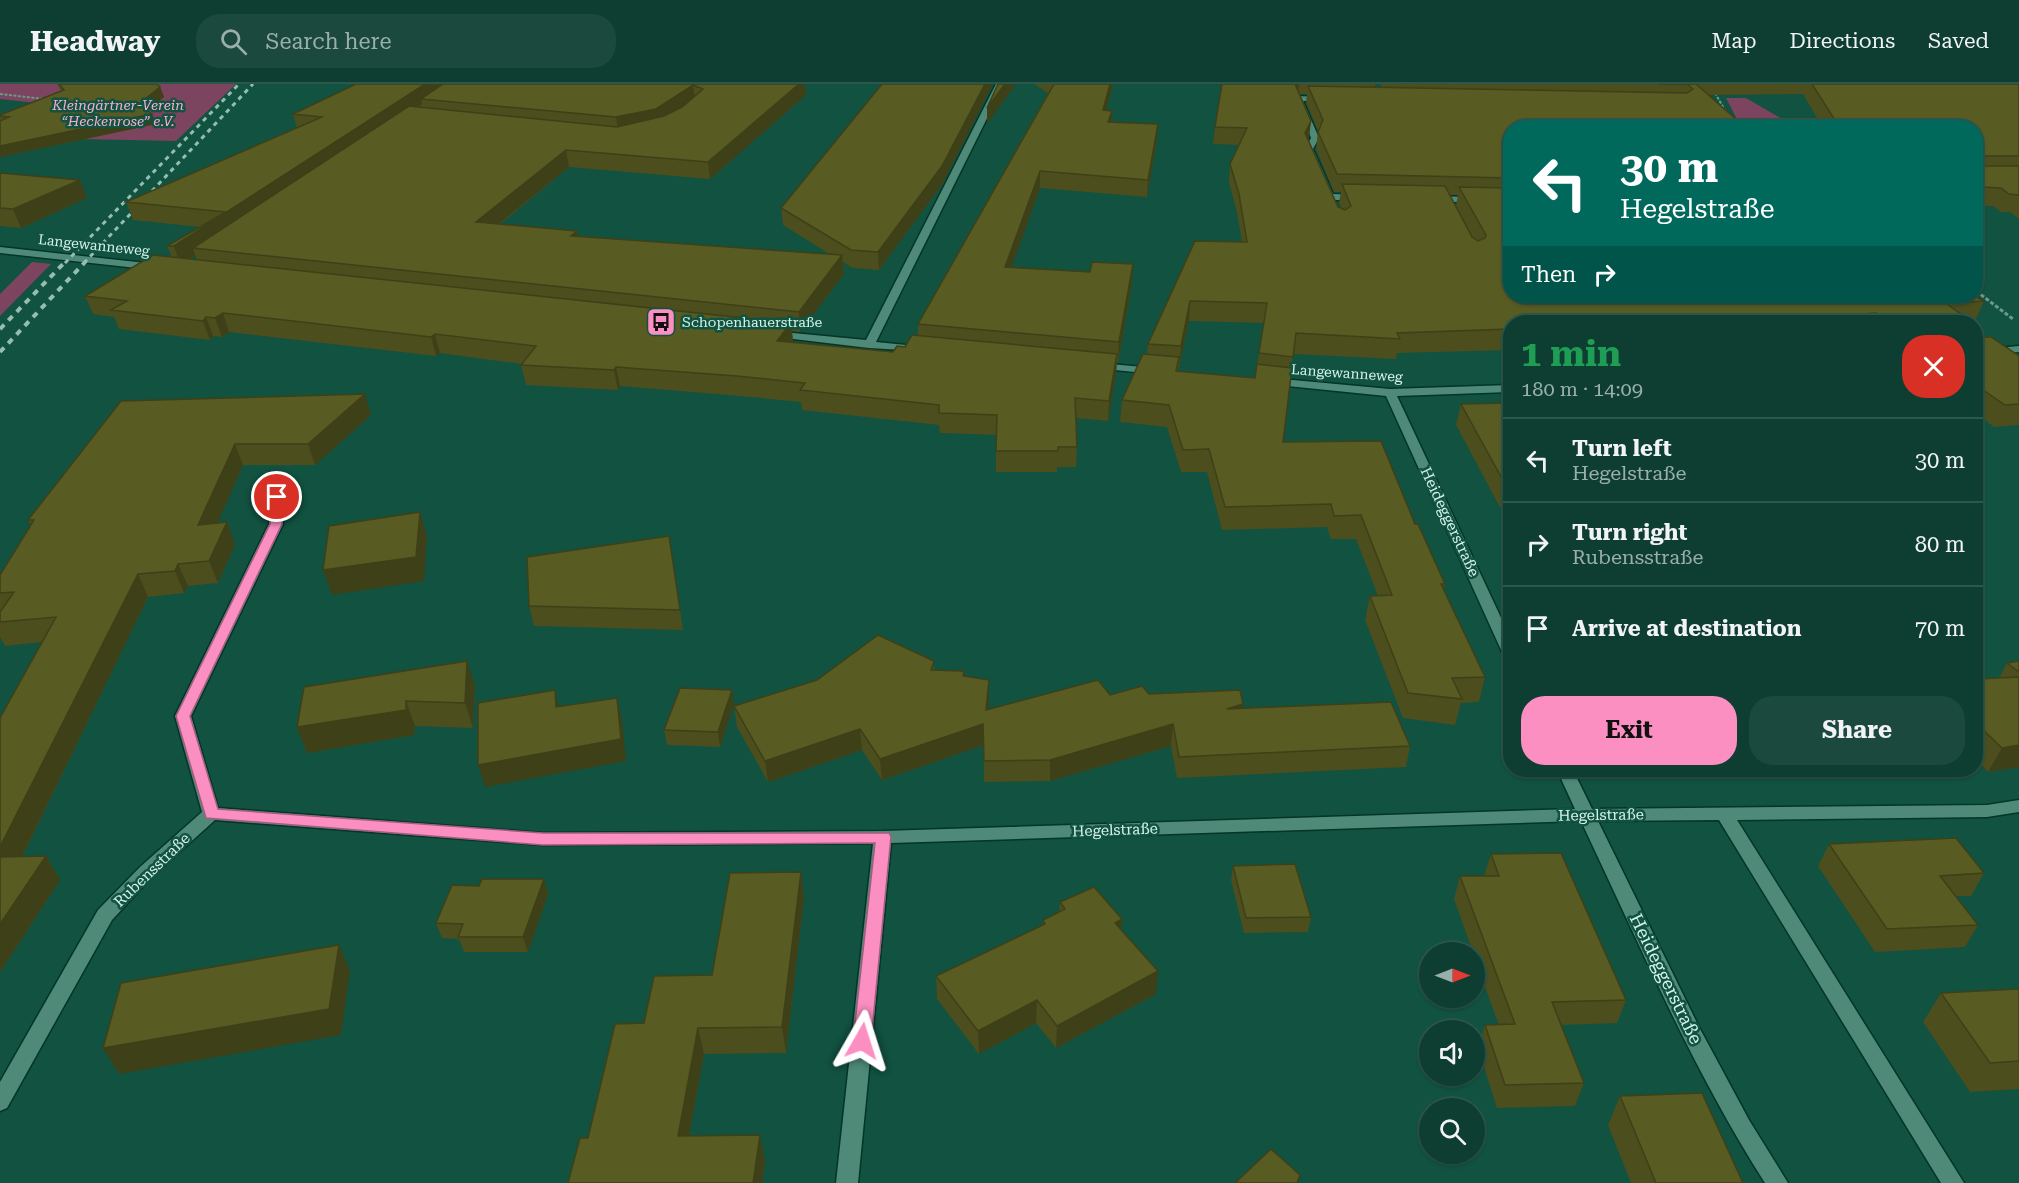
<!DOCTYPE html>
<html lang="en">
<head>
<meta charset="utf-8">
<style>
	body { margin:0; font-family:"Roboto Serif",serif; background:#1b493d; color:#f1f3f6; height:100vh; display:flex; flex-direction:column; font-size:22px; white-space:nowrap }
	* { box-sizing:border-box; margin:0 }
	p { font-size:20px; color:#9aaeab }
	.icon { flex:none; width:33px; height:33px; fill:none; stroke:currentColor; stroke-width:2; stroke-linecap:round; stroke-linejoin:round }
	.map { position:relative; flex:1; overflow:hidden }
	.side { position:absolute; left:1503px; top:231px; width:480px; height:462px; display:flex; flex-direction:column; background:#0d3e31; border-radius:24px; box-shadow:0 2px 4px #0004,0 0 0 2px #2d574d }
	.side>* { flex:none }
	.hud { position:absolute; left:1503px; top:36px; width:480px; height:183px; border-radius:24px; box-shadow:0 2px 4px #0004,0 0 0 2px #2d574d; background:#00695c; color:#fff; overflow:hidden }
	.needle { width:39px; rotate:90deg }
	.fabs { position:absolute; left:1419px; top:858px; display:grid; gap:12px }
	.fabs a { display:grid; place-items:center; width:66px; height:66px; border-radius:50%; background:#0d3e31; box-shadow:0 2px 4px #0004,0 0 0 2px #2d574d; font-size:30px }
	.pin { position:absolute; display:grid; place-items:center; width:51px; height:51px; color:#fff; margin:-26px; border:3px solid #fff; border-radius:50%; box-shadow:0 2px 6px #0007 }
	.me { position:absolute; width:66px; margin:-33px; rotate:6deg; stroke-linejoin:round; filter:drop-shadow(0 0 4px #0008) }
	.turn { display:flex; align-items:center; gap:21px; height:126px; padding:0 18px; font-size:27px }
	.turn .icon { width:78px; height:78px; stroke-width:2.5 }
	.turn b { display:block; font-size:42px; line-height:51px }
	.then { display:flex; align-items:center; height:57px; padding:0 18px; background:#0003; gap:12px; font-size:22px }
	.round { display:grid; place-items:center; flex:none; width:63px; height:63px; border-radius:24px; background:#1b493d }
	.overview { display:flex; align-items:center; justify-content:space-between; height:102px; padding:0 18px }
	h1 { font-size:36px; font-weight:700; line-height:45px; color:#1e9e55 }
	.button { display:flex; gap:12px; margin-top:auto; padding:12px 18px }
	.button a { flex:1; height:69px; border-radius:24px; background:#fc8fc2; color:#111; font-size:24px; font-weight:700; line-height:69px; text-align:center }
	.button a+a { background:#1b493d; color:#f1f3f6 }
	ul { padding:0; list-style:none }
	li { display:flex; align-items:center; gap:18px; height:84px; padding:0 18px; border-top:2px solid #2d574d }
	li div { flex:1 }
	li b { display:block; font-size:22px }
	li em { font-style:normal }
	header { display:flex; align-items:center; gap:36px; box-sizing:border-box; height:84px; padding:0 30px; background:#0d3e31; border-bottom:2px solid #2d574d }
	header strong { font-size:28px }
	nav { display:flex; gap:33px; margin-inline-start:auto; font-size:21px }
	.search { width:420px; height:54px; background:#1b493d; display:flex; align-items:center; gap:15px; box-sizing:border-box; padding:0 21px; border-radius:24px; color:#9aaeab; font-size:22px }
	.map>svg:first-child { display:block }
	.green { fill:#7d445f }
	.lines { fill:none; stroke-linecap:round; stroke-linejoin:round }
	.minor-casing { stroke:#033529; stroke-width:3 }
	.path-far1 { stroke:#699a8c; stroke-width:2; stroke-dasharray:3 1.5; stroke-linecap:butt }
	.path { stroke:#699a8c; stroke-width:3; stroke-dasharray:4 2; stroke-linecap:butt }
	.minor { fill:#4e8a77; fill-rule:evenodd }
	.rail-far1 { stroke:#95beb1; stroke-width:3; stroke-dasharray:4.5 4.5; stroke-linecap:butt }
	.rail { stroke:#95beb1; stroke-width:4; stroke-dasharray:6 6; stroke-linecap:butt }
	.wall { fill:#4c4e1d; fill-rule:evenodd }
	.shaded-wall { fill:#3e4018 }
	.building { fill:#585b22; stroke:#3e4018; stroke-width:1.5 }
	.route { fill:#fc8fc2; stroke:#a45d7e; stroke-width:1.5 }
	.labels { text-anchor:middle; stroke-width:5; stroke-linejoin:round; paint-order:stroke }
	.far-park-label { font-size:14px; font-style:italic; fill:#f8aecf; stroke:#115241 }
	.far-street-label { font-size:14px; fill:#d4f2e7; stroke:#115241 }
	.far-poi-label { font-size:14px; fill:#d4f2e7; stroke:#115241; text-anchor:start }
	.street-label { font-size:15px; fill:#d4f2e7; stroke:#115241 }
	.near-street-label { font-size:18px; fill:#d4f2e7; stroke:#115241 }
</style>
</head>
<body>
<header>
<strong>Headway</strong>
<div class="search"><svg class="icon" aria-label="search" viewBox="0 0 24 24"><circle cx="10" cy="10" r="6"/><path d="M15 15l6 6"/></svg>Search here</div>
<nav><a>Map</a><a>Directions</a><a>Saved</a></nav>
</header>
<div class="map">
<svg width="2019" height="1099" viewBox="0 0 2019 1099">
	<rect width="100%" height="100%" fill="#115241"/>
	<!-- green -->
	<path class="green" d="M0,0h236l-60,57 -145,-3 53,-30 -84,-9z
		M1726,14h20l50,29h-55z
		M32,178l19,2 -51,52v-22z"/>
	<g class="lines">
		<!-- minor casing -->
		<g class="minor-casing">
			<path id="minor" d="M996,0h8l-128,258 40,4 6,3 -2,2 -51,-3 -101,-12v-4l4,-1 94,9z
				M1295,12l33,1 4,2 -4,2h-25l16,37 -6,11 20,45 27,1 5,3 -2,2h-33l-5,-3 -20,-48 6,-11z
				M1432,112l78,2v6l-81,-3v-4z
				M0,163l155,17 5,3 -5,3 -155,-17z
				M2019,262v6l-43,4v-6z
				M1098,279l57,5 6,3 -6,3 -61,-6v-4z
				M1271,294l119,11 120,-4v7l-113,4 113,241v20l-5,-2 -3,-3 -116,-256 -119,-12v-4z
				M277,409l7,4 -1,27 -92,192 27,92 325,25 340,-2 692,-22 -18,-39h16l19,39 395,-4 32,-5v12l-32,5 -250,3 227,363h-23l-222,-363 -121,1 101,206 50,93 39,63h-23c-73,-114 -126,-240 -184,-362l-690,22 -33,340h-22l37,-340 -330,2 -328,-25 -63,57 -40,43 -105,188 -7,3v-29l98,-172 42,-43 62,-55 -27,-96 94,-192 1,-27z"/>
		</g>
		<!-- path-far1 -->
		<path class="path-far1" d="M1715,9l11,19
			M0,10l44,5"/>
		<!-- path -->
		<path class="path" d="M1976,207l37,28"/>
		<!-- minor -->
		<use href="#minor" class="minor"/>
		<!-- rail-far1 -->
		<path class="rail-far1" d="M65,179l174,-179
			M84,179l169,-179"/>
		<!-- rail -->
		<path class="rail" d="M0,245l66,-68
			M0,268l86,-91"/>
	</g>
	<!-- wall -->
	<path class="wall" d="M57,0h100l3,3 4,10 -17,13 5,4 4,10 -156,33v-42l61,-24z
		M356,0h449l1,11 -96,84 -141,-12 -69,57 78,12 253,19 -48,-30 -2,-17 162,-25 -64,87 -26,-2 -10,-6 1,12 -44,58 -8,-1 1,11 100,10 12,-5 13,-11v-12l130,-231 -14,-9h79l-7,26 6,12 45,18 -10,57 -107,-9 -29,80 121,15 -14,79h-1l-1,11 -8,48 -32,-3 1,29 -1,20h-19v5h-61v-37l-56,-2 -1,-8 -137,-15 -1,-8 -61,-6 -120,-10 -2,4 -92,-5 -5,-20 1,-1 -82,-11 -4,3 -207,-24 -7,5 -9,-1 -3,4 -91,-11 -5,-12 -21,-3 -8,-18 87,-39 -5,-11 33,-19 -67,-7 -7,-18 171,-74 -4,-14zM195,171l2,4h-7z
		M1222,0h153v3h7l-2,-3h639v135l-9,-7h-9l-8,-6h-17v-78h-153l-20,-34 -94,1 -199,33v168h465l9,5 -9,20 -5,1h2h-462v28l-113,3 -1,6 -103,-5 -10,88 132,82 30,60 -2,5 42,88 -6,25 -18,1 -6,22 -52,-7 -38,-98 5,-24h8l-22,-57h-25l-4,-12 -105,3 -15,-58h-26l-14,-45 -47,-5 2,-22 25,-45 1,-11 94,-102 -5,-29 -8,-31 1,-18 9,-19 -26,-1 2,-17zM1299,10h8l-1,8 12,29 -2,18 18,43h7l-2,10 3,7 -4,-2 -30,-68 3,-18zM1450,111h8l-2,10 17,33zM1189,237l75,2 -9,55 -77,-7v-4h1z
		M0,89l87,25 -66,30 -21,-2z
		M1976,241l8,12 35,19v69l-25,2 -18,-14z
		M121,317l250,14 -56,50h-72l-26,58 18,21 -17,39 -30,3 -4,7 -36,4 -126,260 24,-1 14,24 -60,92v-254l42,-76 -37,4 -5,-9v-62l31,-50 -3,-5z
		M1510,319v123l-54,-101 5,-21z
		M669,452l14,94 -149,-4 -5,-20z
		M934,577v9l55,10 -1,30 122,-15 39,-1 94,10 -1,4 168,38 -4,21 -229,11 -6,-32 -121,35 -66,1v-37l-102,35 -20,-30 -94,32 -31,-55 -3,-21z
		M2019,577v106l-31,5 -12,-13v-80l23,-1 8,-15z
		M475,602l-2,42 -58,-2 -1,9 -107,18 -10,-26 7,-40z
		M734,620l-14,43 -53,-2 -3,-15z
		M1805,686h84l-2,2 -79,1z
		M1829,760l155,29 -13,23h-15l22,29 -13,22 -90,5 -57,-86z
		M1491,770l135,146 -9,23 -56,2 23,58 -9,23 -78,2 -19,-60 7,-23h14l-25,-68v-5h-1l-19,-53 6,-23h24z
		M1233,782l78,51 -3,15 -64,1 -13,-53z
		M801,788l3,26 -18,155 -82,1 -15,82 71,-1 5,26 -3,22h-194l20,-45 56,-115 68,-48z
		M544,795l4,15 -20,58h-64l-5,-13 -17,-1 -6,-15 43,-37z
		M1060,818l61,28 35,64 -100,54 -20,-25 -57,31 -42,-55 -1,-23 107,-51v-5l16,-8z
		M2019,905v100l-49,3 -47,-70 18,-29z
		M1620,1012l123,87h-112l-23,-58z"/>
	<!-- shaded-wall -->
	<path class="shaded-wall" d="M425,0h27l-31,15 1,5 -218,145 -11,-1 2,7 -15,10 -6,-19z
		M795,0h10l1,11 -96,84 -2,-17z
		M985,0h8l-50,99 -64,87 -1,-18z
		M1005,0h11l-29,40v-16z
		M1110,0h3l-11,42 1,-16z
		M1293,0h6l-1,10z
		M693,1l2,15 -37,25 -39,8 -3,-16z
		M160,3l4,10 -22,16 -3,-9z
		M1112,27v16l-4,-5z
		M152,30l4,10 -156,33v-11z
		M1311,37l-2,17 -6,12 2,-17z
		M1158,40l-1,16 -10,57 1,-17z
		M566,66l3,17 -89,72 -4,-17z
		M1040,87v17l-35,98v-19z
		M80,96l7,18 -66,30 -8,-19z
		M577,147l3,18 -9,-13z
		M842,171l2,19 -44,58 -1,-20z
		M1133,180l-1,19 -14,79 1,-20z
		M1190,217l-1,20 -10,46 2,-21z
		M223,229l6,19 -7,5 -7,-19z
		M206,233l7,19 -3,4 -7,-19z
		M791,239l2,19 -16,-1z
		M435,250l5,19 -4,3 -5,-19z
		M1117,270l-1,19 -8,48 1,-20z
		M616,283l4,19 -2,4 -4,-20z
		M365,310l6,21 -56,50 -7,-21z
		M235,360l8,21 -36,82 -9,-22z
		M420,428l7,25 -3,44 -92,14 -9,-25z
		M227,438l8,22 -17,39 -9,-22z
		M178,480l10,22 -4,7 -9,-22z
		M138,490l10,23 -138,284 -10,-16v-18z
		M467,577l8,25 -2,42 -8,-25z
		M989,596v21l-2,31 -1,-22z
		M555,606l5,22 -4,-5z
		M732,606l2,14 -14,43 -2,-15z
		M617,614l5,22 4,41 -141,26 -7,-22z
		M406,617l9,25 -1,9 -107,18 -10,-26z
		M1243,620l-3,22 -13,-17z
		M983,640l1,21 -102,35 -2,-21z
		M1173,640l-2,22 -121,35v-21z
		M860,645l2,21 -94,32 -3,-21z
		M2019,661v22l-31,5 14,-24z
		M46,772l14,24 -60,92v-48z
		M801,788l3,26 -18,155 -4,-26z
		M544,795l4,15 -20,58 -5,-15z
		M1122,835l-1,22 -6,-18z
		M339,861l11,26 -9,64 -222,39 -16,-26z
		M1158,887l-2,23 -100,54 1,-22z
		M1037,916l-1,23 -57,31 -1,-23z
		M698,944l6,26 -20,108 -6,-26z
		M760,1051l5,26 -3,22h-9z"/>
	<!-- building -->
	<path class="building" d="M59,0h98l3,3 -21,17 13,10 -152,32v-25l9,-4 -9,-1v-1l64,-25z
		M356,0h69l-251,162h-7l59,-34 -100,-10 196,-85 -29,-3z
		M443,0h356l-91,78 -142,-12 -90,72 101,9 -6,5 271,19 -43,57 -606,-64 216,-142 208,21 47,-11 18,-9 21,-18 -10,-4 -37,24 -40,8 -195,-18z
		M882,0h103l-43,82 -64,86 -27,-2 -70,-42z
		M998,0h7l-18,24z
		M1054,0h56l-7,26 9,1 -4,11 50,2 -10,56 -108,-9 -35,96 85,5 2,-10 41,2 -14,78 -201,-18z
		M1222,0h73l16,37 -6,12 33,74 7,3 6,-4 -9,-22 103,2 27,51 6,4 7,-3 1,-3 -27,-48 51,1v108h336l11,7 13,1 2,-3 -8,-5h111l9,5 -37,3 25,18h-83l-13,-9 -116,9h-250v7l-113,4 3,6 -104,-6 -3,24 -34,-4 8,-50 -77,-2 -9,45 -33,-2 47,-103 52,1 -8,-48 -9,-30 17,-36 -32,-1z
		M1658,0h38l50,44h-236v50l-173,-4 -19,-42 5,-12 -15,-34 379,7 6,-4 -6,-5z
		M1812,0h207v72h-36l-2,2 1,8h37v29l-10,-1 -8,-6 -18,-1 -7,-5v-54h-136z
		M0,89l80,7 -67,29 -13,-1z
		M153,171l638,68 -14,18 116,11 4,-6 8,1 7,-12 205,19 -8,47 -34,-3 2,49h-19v4h-62l1,-36 -58,-2v-8l-139,-15 5,-7 -68,-7 -121,-9 -2,3 -93,-5 15,-19 -101,-12 -4,3 -208,-24 -8,5 -9,-1 -3,4 -92,-11 16,-9 -42,-5z
		M1976,241l7,6 1,6h7l28,19v48l-14,1 -29,-20z
		M1143,270l36,3 -3,14 79,7 2,-14 35,4 -9,74 98,-1 34,83h3l27,60h-4l44,93 -33,1 10,21 -54,-6 -38,-97 22,-1 -31,-80 -27,1 -3,-12 -106,3 -16,-58 -26,1 -14,-45 -47,-5z
		M365,310l-57,50h-73l-37,81 29,-3 -18,39 -31,3 -3,7 -37,3 -138,273v-129l56,-101 -56,5v-10l14,-20 -14,1v-18l34,-55h-6l93,-119z
		M1510,319v90l-49,-89z
		M420,428l-4,45 -93,13 6,-44z
		M669,452l11,74 -151,-4 -2,-49z
		M878,551l56,26 -3,9 33,1 -1,5 26,4 -3,30 112,-30 12,15 32,-9 7,8 91,-4 3,14 -16,5 164,-7 19,44 -231,11 -6,-33 -123,36 -66,1 -1,-37 -103,35 -20,-30 -95,32 -31,-55 83,-26z
		M467,577l-2,42 -59,-2v9l-109,17 7,-40z
		M2019,577v11l-12,-9z
		M2019,593v68l-17,3 -26,-25v-44z
		M680,604l52,2 -14,42 -54,-2z
		M555,606l1,17 61,-9 4,41 -143,26v-62z
		M1956,754l28,35 -44,3 38,49 -91,4 -58,-85z
		M1561,769l65,147 -74,2 32,81 -79,2 -20,-60 30,-1 -55,-148h39l-8,-22z
		M46,772l-46,68v-67z
		M1295,780l16,53 -65,1 -13,-52z
		M801,788l-19,155 -84,1 -20,108 82,-1 -7,48h-185l12,-45h8l27,-114 29,-1 10,-47 58,-1 18,-102z
		M482,795h62l-21,58h-65l5,-13 -27,-1 16,-38 27,1z
		M1094,803l28,32 -7,4 43,48 -101,55 -20,-26 -59,31 -42,-55 109,-52 -2,-4 22,-11 -5,-7z
		M339,861l-10,64 -226,39 18,-65z
		M2019,905v72l-29,2 -49,-70z
		M1702,1009l41,90h-87l-36,-87z
		M1271,1065l29,26 -3,8h-62z"/>
	<!-- route -->
	<path class="route" d="M277,409l6,4 -1,27 -92,192 28,93 325,24h346l2,4 -20,204 -3,6 -6,2 -7,-2 -2,-6 22,-198 -332,2 -337,-27 -30,-102 94,-192 1,-27z"/>
	<!-- icons -->
	<defs>
		<g id="bus-square" transform="scale(1.5)"><rect x="-9" y="-9" width="18" height="18" rx="4" fill="#fc8fc2" stroke="#115241"/><path d="M-5-6H5V4H4V6H2V4H-2V6H-4V4H-5ZM-3.5-4V0h7V-4ZM-3.5 1.2v1.5H-2V1.2ZM2 1.2v1.5H3.5V1.2Z" fill="#111"/></g>
	</defs>
	<g fill-rule="evenodd">
		<use href="#bus-square" x="661" y="238"/>
	</g>
	<g class="labels">
		<!-- far-park labels -->
		<g class="far-park-label">
			<text x="118" y="26">Kleingärtner-Verein<tspan x="118" dy="16">“Heckenrose” e.V.</tspan></text>
		</g>
		<!-- far-street labels -->
		<g class="far-street-label">
			<text transform="translate(94 161) rotate(6)" y="5">Langewanneweg</text>
			<text transform="translate(1347 289) rotate(4)" y="5">Langewanneweg</text>
		</g>
		<!-- far-poi labels -->
		<g class="far-poi-label">
			<text x="682" y="243">Schopenhauerstraße</text>
		</g>
		<!-- street labels -->
		<g class="street-label">
			<text transform="translate(1450 438) rotate(65)" y="5">Heideggerstraße</text>
			<text transform="translate(1601 731) rotate(-1)" y="5">Hegelstraße</text>
			<text transform="translate(1115 746) rotate(-2)" y="5">Hegelstraße</text>
			<text transform="translate(152 786) rotate(-44)" y="5">Rubensstraße</text>
		</g>
		<!-- near-street labels -->
		<g class="near-street-label">
			<text transform="translate(1666 895) rotate(64)" y="6">Heideggerstraße</text>
		</g>
	</g>
</svg>
<div class="fabs">
<a><svg class="needle" viewBox="-14 -14 28 28"><path d="M0-13l5 13h-10z" fill="#e53935"/><path d="M0 13l5-13h-10z" fill="#9aaeab"/></svg></a>
<a><svg class="icon" aria-label="sound" viewBox="0 0 24 24"><path d="M4 9h4l5-4v14l-5-4H4zM17 9q2 3 0 6"/></svg></a>
<a><svg class="icon" aria-label="search" viewBox="0 0 24 24"><circle cx="10" cy="10" r="6"/><path d="M15 15l6 6"/></svg></a>
</div>
<div class="pin" style="left:277px;top:413px;background:#d93025"><svg class="icon" aria-label="arrive" viewBox="0 0 24 24"><path d="M6 21V4h12l-3 4 3 4H6"/></svg></div>
<svg class="me" style="left:862px;top:957px" viewBox="-20 -20 40 40"><path d="M0-17L14 15 0 8-14 15z" fill="#fc8fc2" stroke="#fff" stroke-width="4"/></svg>
<div class="hud">
<div class="turn"><svg class="icon" aria-label="left" viewBox="0 0 24 24"><path d="M17 20v-9H6M10 6l-5 5 5 5"/></svg><div><b>30 m</b>Hegelstraße</div></div>
<div class="then">Then<svg class="icon" aria-label="right" viewBox="0 0 24 24"><path d="M7 20v-9h11M14 6l5 5-5 5"/></svg></div>
</div>
<section class="side">
<div class="overview"><div><h1>1 min</h1><p>180 m · 14:09</p></div><a class="round" style="background:#d93025;color:#fff"><svg class="icon" aria-label="close" viewBox="0 0 24 24"><path d="M6 6l12 12M18 6L6 18"/></svg></a></div>
<ul>
<li><svg class="icon" aria-label="left" viewBox="0 0 24 24"><path d="M17 20v-9H6M10 6l-5 5 5 5"/></svg><div><b>Turn left</b><p>Hegelstraße</p></div><em>30 m</em></li>
<li><svg class="icon" aria-label="right" viewBox="0 0 24 24"><path d="M7 20v-9h11M14 6l5 5-5 5"/></svg><div><b>Turn right</b><p>Rubensstraße</p></div><em>80 m</em></li>
<li><svg class="icon" aria-label="arrive" viewBox="0 0 24 24"><path d="M6 21V4h12l-3 4 3 4H6"/></svg><div><b>Arrive at destination</b></div><em>70 m</em></li>
</ul>
<div class="button"><a>Exit</a><a>Share</a></div>
</section>
</div>
</body>
</html>
